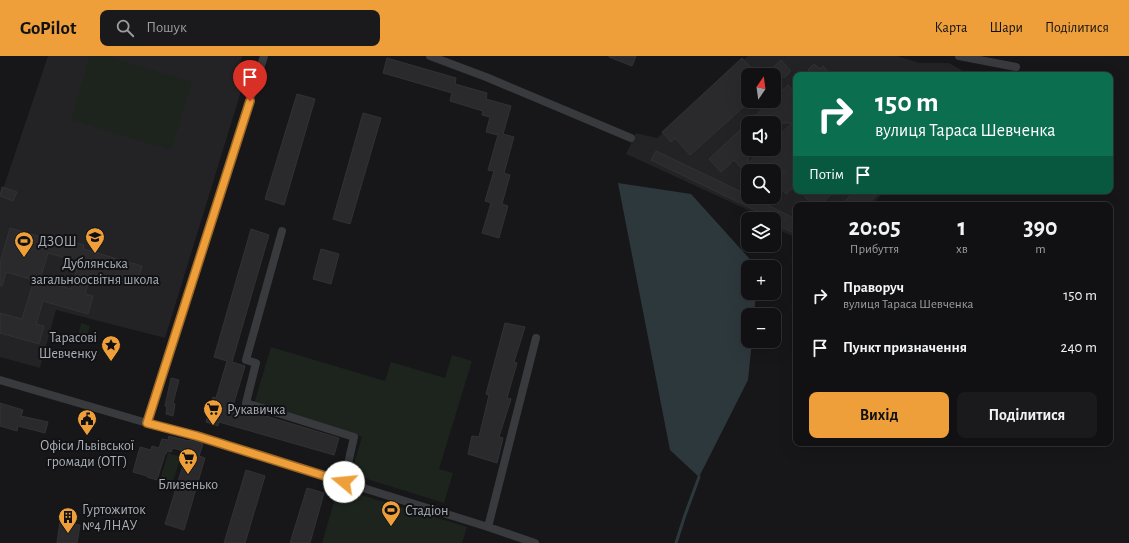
<!DOCTYPE html>
<html lang="uk">
<head>
<meta charset="utf-8">
<style>
	body { margin:0; font-family:"Alegreya Sans",sans-serif; background:#1a1a1c; color:#f1f3f6; height:100vh; display:flex; flex-direction:column; font-size:15px; white-space:nowrap }
	* { box-sizing:border-box; margin:0 }
	p { font-size:13px; color:#9c9da0 }
	.icon { flex:none; width:22px; height:22px; fill:none; stroke:currentColor; stroke-width:2; stroke-linecap:round; stroke-linejoin:round }
	.map { position:relative; flex:1; overflow:hidden }
	.panel { position:absolute; left:793px; top:146px; width:320px; height:244px; display:flex; flex-direction:column; background:#111113; border-radius:8px; box-shadow:0 4px 16px #0002,0 0 0 1px #303133 }
	.panel>* { flex:none }
	.hud { position:absolute; left:793px; top:16px; width:320px; height:122px; border-radius:8px; box-shadow:0 4px 16px #0002,0 0 0 1px #303133; background:#0b6e4f; color:#fff; overflow:hidden }
	.needle { width:26px; rotate:13deg }
	.controls { position:absolute; left:741px; top:12px; display:grid; gap:8px }
	.controls a { display:grid; place-items:center; width:40px; height:40px; border-radius:8px; background:#111113; box-shadow:0 4px 16px #0002,0 0 0 1px #303133; font-size:20px }
	.pin { position:absolute; display:grid; place-items:center; width:34px; height:34px; color:#fff; margin:-41px -17px; border-radius:50% 50% 50% 0; rotate:-45deg; box-shadow:0 0 4px #0007 }
	.pin .icon { rotate:45deg }
	.me { position:absolute; width:44px; margin:-22px; rotate:287deg; stroke-linejoin:round; filter:drop-shadow(0 0 3px #0008) }
	.turn { display:flex; align-items:center; gap:14px; height:84px; padding:0 16px; font-size:18px }
	.turn .icon { width:52px; height:52px; stroke-width:2.5 }
	.turn b { display:block; font-size:28px; line-height:34px }
	.then { display:flex; align-items:center; height:38px; padding:0 16px; background:#0003; gap:8px; font-size:15px }
	.eta { display:flex; justify-content:space-evenly; align-items:center; height:68px; text-align:center }
	.eta b { font-size:24px; font-weight:700; line-height:28px }
	.primary-button { display:flex; gap:8px; margin-top:auto; padding:8px 16px }
	.primary-button a { flex:1; height:46px; border-radius:8px; background:#ee9f3a; color:#111; font-size:16px; font-weight:700; line-height:46px; text-align:center }
	.primary-button a+a { background:#1a1a1c; color:#f1f3f6 }
	ul { padding:0; list-style:none }
	li { display:flex; align-items:center; gap:12px; height:52px; padding:0 16px }
	li div { flex:1 }
	li b { display:block; font-size:15px }
	li em { font-style:normal }
	header { display:flex; align-items:center; gap:24px; box-sizing:border-box; height:56px; padding:0 20px; background:#ee9f3a; color:#111 }
	header strong { font-size:19px }
	nav { display:flex; gap:22px; margin-inline-start:auto; font-size:14px }
	.search { width:280px; height:36px; background:#1a1a1c; display:flex; align-items:center; gap:10px; box-sizing:border-box; padding:0 14px; border-radius:8px; color:#9c9da0; font-size:15px }
	.map>svg:first-child { display:block }
	.built { fill:#232326; fill-rule:evenodd }
	.green { fill:#1d241d }
	.water { fill:#2d383d }
	.lines { fill:none; stroke-linecap:round; stroke-linejoin:round }
	.stream { stroke:#2d383d; stroke-width:3 }
	.building { fill:#2a2a2d; stroke:#313235; fill-rule:evenodd }
	.minor { stroke:#383a3e; stroke-width:8 }
	.route-casing { stroke:#9b6726; stroke-width:10 }
	.route { stroke:#ee9f3a; stroke-width:7 }
	.labels { text-anchor:middle; stroke-width:4; stroke-linejoin:round; paint-order:stroke }
	.poi-label { font-size:14px; fill:#aab0b9; stroke:#121214; text-anchor:start }
</style>
</head>
<body>
<header>
<strong>GoPilot</strong>
<div class="search"><svg class="icon" aria-label="search" viewBox="0 0 24 24"><circle cx="10" cy="10" r="6"/><path d="M15 15l6 6"/></svg>Пошук</div>
<nav><a>Карта</a><a>Шари</a><a>Поділитися</a></nav>
</header>
<div class="map">
<svg width="1129" height="487" viewBox="0 0 1129 487">
	<rect width="100%" height="100%" fill="#171719"/>
	<!-- built -->
	<path class="built" d="M48,0h194l-7,30 7,2 -77,250 -109,-28 -16,58 -40,-11v-159z
		M748,0h149l23,7h29l21,12h-174v116h101l-3,4h-13l-9,10h-76v32l-22,-8 1,-7 -1,-3h-6l-142,-65 10,-21 21,5zM748,19h26v26h-26zM748,67h26v26h-26zM748,115h26v26h-26z"/>
	<!-- green -->
	<path class="green" d="M90,0h16l86,26 -21,68 -100,-30z
		M81,267l9,3 -5,18 -20,-5 2,-5 11,3z
		M271,291l114,34 6,-19 54,16 7,-23 20,6 -33,108 14,4 -9,30 -93,-29 11,-37 -108,-33z
		M168,397l13,4 -9,27 -12,-4z
		M338,432l129,39 -5,16h-140z"/>
	<!-- water -->
	<path class="water" d="M618,127l73,11 66,73h-9v26h8l-2,22h-6v26h4l-4,39 -49,97 -29,-27z"/>
	<g class="lines">
		<!-- stream -->
		<path class="stream" d="M676,487l9,-28 14,-38"/>
	</g>
	<!-- building -->
	<path class="building" d="M609,0h27l-4,10 -23,-9z
		M387,2l69,20 -1,6 32,9 -1,6 25,7 -8,28 11,3 -10,36 6,2 -8,29 6,2 -9,32 -17,-5 9,-30 -6,-2 9,-30 -6,-1 10,-35 -12,-3 4,-15 -8,-2 1,-4 -33,-10 2,-8 -69,-20z
		M742,2l16,17h-10v28l-58,52 -15,-17 -4,4 -9,-10z
		M781,4l10,11 -7,7 -4,-5 -2,2h-13z
		M814,8l6,5 3,-3 8,9h-18l-5,-5z
		M788,29l8,9v91l-10,9 -12,-13 11,-10h-37v4l-4,-4h-4l2,-2 -8,-9 -13,12 -12,-13 62,-58h3v-3zM748,67h44l-18,17v9h-10l-16,14z
		M297,38l18,5 -31,106 -19,-6z
		M363,57l18,5 -31,106 -17,-5z
		M656,95l92,44v2h3l45,22v15l-19,-9 2,-4 -18,-8 -110,-53z
		M2,131l15,5 -4,9 -13,-5z
		M810,135h25l-15,14h-7l-9,-9z
		M855,135h25l-13,14h-26z
		M10,172l42,12 1,-4 31,9 -1,4 59,17 -6,20 -45,-13 -6,21 8,2 -5,18 -45,-13 -7,23 8,2 -5,18 -39,-11v-20l22,6 12,-39 -28,-8 -4,14 -2,-1v-22zM48,197l31,9 -8,27 -31,-9z
		M251,173l18,6 -37,127 13,4 -12,40 106,32 -5,17 -115,-33 -1,4 -12,-4 7,-25 3,1 11,-37 -13,-4z
		M321,193l18,5 -8,30 -18,-5z
		M505,267l20,4 -11,35 3,1 -10,35 4,1 -12,38 4,1 -6,25 -29,-9 4,-18 7,1 10,-42 -3,-1z
		M171,322l8,2 -6,23 2,1 -2,12 -7,-2 1,-7 -2,-1z
		M0,347l23,7 -2,6 27,6 -3,11 -27,-7 -1,5 -17,-5z
		M169,380l20,5v-1l14,4 -4,12 6,2 -21,72 -19,-6 22,-72 -14,-4 -2,4 -4,-1 -1,3h-1l-8,26 -10,-3v-1l-14,-4 7,-25 11,3 1,-4 7,2 3,-9 6,1z
		M246,414l19,6 -20,67h-21z
		M307,432l17,5 -14,50h-20z
		M60,466l20,3 -3,18h-20z"/>
	<g class="lines">
		<!-- minor -->
		<path class="minor" d="M430,0l56,21 145,61
			M959,0l57,11
			M282,175l-36,129 10,3 -10,40 108,34 -10,45
			M0,324l147,43 50,13 291,91 47,16
			M147,367l117,-367
			M488,471l48,-189"/>
	</g>
	<g class="lines">
		<!-- route casing -->
		<g class="route-casing">
			<path id="route" d="M250,45l-103,322 50,13 147,46"/>
		</g>
		<!-- route -->
		<use href="#route" class="route"/>
	</g>
	<!-- icons -->
	<defs>
		<g id="university-pin" transform="scale(1)"><path d="M0 17L-7.5 6A9.5 9.5 0 1 1 7.5 6Z" fill="#ee9f3a" stroke="#121214"/><path d="M0-5L7-2L0 1L-7-2ZM-4 1L0 2.5L4 1V4Q0 6-4 4Z" fill="#111"/></g>
		<g id="stadium-pin" transform="scale(1)"><path d="M0 17L-7.5 6A9.5 9.5 0 1 1 7.5 6Z" fill="#ee9f3a" stroke="#121214"/><path d="M0-5a6.5 5 0 1 0 0 10a6.5 5 0 1 0 0-10ZM-3.5-1.8h7v3.6h-7Z" fill="#111"/></g>
		<g id="sight-pin" transform="scale(1)"><path d="M0 17L-7.5 6A9.5 9.5 0 1 1 7.5 6Z" fill="#ee9f3a" stroke="#121214"/><path d="M0-6L1.8-2.2L6-1.7L2.9 1.2L3.7 5.4L0 3.3L-3.7 5.4L-2.9 1.2L-6-1.7L-1.8-2.2Z" fill="#111"/></g>
		<g id="supermarket-pin" transform="scale(1)"><path d="M0 17L-7.5 6A9.5 9.5 0 1 1 7.5 6Z" fill="#ee9f3a" stroke="#121214"/><path d="M-6-5.5h2.5l.6 2H6L4.5 2H-2.5L-4.4-4H-6ZM-1.5 3.2a1.3 1.3 0 1 0 .1 0ZM3 3.2a1.3 1.3 0 1 0 .1 0Z" fill="#111"/></g>
		<g id="civic-pin" transform="scale(1)"><path d="M0 17L-7.5 6A9.5 9.5 0 1 1 7.5 6Z" fill="#ee9f3a" stroke="#121214"/><path d="M-.6-6.5H3V-4.5H.6V-3L4-1V1h2V6H-6V1h2V-1L-.6-3ZM-1.2 2.5V6h2.4V2.5Z" fill="#111"/></g>
		<g id="building-pin" transform="scale(1)"><path d="M0 17L-7.5 6A9.5 9.5 0 1 1 7.5 6Z" fill="#ee9f3a" stroke="#121214"/><path d="M-4-6H4V6H1V3H-1V6H-4ZM-2.5-4.3h1.7v1.8h-1.7ZM.8-4.3h1.7v1.8H.8ZM-2.5-1h1.7V.8h-1.7ZM.8-1h1.7V.8H.8Z" fill="#111"/></g>
	</defs>
	<g fill-rule="evenodd">
		<use href="#university-pin" x="95" y="181"/>
		<use href="#stadium-pin" x="24" y="185"/>
		<use href="#sight-pin" x="111" y="289"/>
		<use href="#supermarket-pin" x="213" y="353"/>
		<use href="#civic-pin" x="87" y="363"/>
		<use href="#supermarket-pin" x="188" y="402"/>
		<use href="#stadium-pin" x="391" y="454"/>
		<use href="#building-pin" x="68" y="461"/>
	</g>
	<g class="labels">
		<!-- poi labels -->
		<g class="poi-label">
			<text x="38" y="190">ДЗОШ</text>
			<text x="95" y="212" text-anchor="middle">Дублянська<tspan x="95" dy="16">загальноосвітня школа</tspan></text>
			<text x="97" y="286" text-anchor="end">Тарасові<tspan x="97" dy="16">Шевченку</tspan></text>
			<text x="227" y="358">Рукавичка</text>
			<text x="87" y="394" text-anchor="middle">Офіси Львівської<tspan x="87" dy="16">громади (ОТГ)</tspan></text>
			<text x="188" y="433" text-anchor="middle">Близенько</text>
			<text x="82" y="458">Гуртожиток<tspan x="82" dy="16">№4 ЛНАУ</tspan></text>
			<text x="405" y="459">Стадіон</text>
		</g>
	</g>
</svg>
<div class="controls">
<a><svg class="needle" viewBox="-14 -14 28 28"><path d="M0-13l5 13h-10z" fill="#e53935"/><path d="M0 13l5-13h-10z" fill="#9c9da0"/></svg></a>
<a><svg class="icon" aria-label="sound" viewBox="0 0 24 24"><path d="M4 9h4l5-4v14l-5-4H4zM17 9q2 3 0 6"/></svg></a>
<a><svg class="icon" aria-label="search" viewBox="0 0 24 24"><circle cx="10" cy="10" r="6"/><path d="M15 15l6 6"/></svg></a>
<a><svg class="icon" aria-label="layers" viewBox="0 0 24 24"><path d="M12 4l9 5-9 5-9-5zM3 14l9 5 9-5"/></svg></a>
<a>+</a>
<a>−</a>
</div>
<div class="pin" style="left:250px;top:45px;background:#d93025"><svg class="icon" aria-label="arrive" viewBox="0 0 24 24"><path d="M6 21V4h12l-3 4 3 4H6"/></svg></div>
<svg class="me" style="left:344px;top:426px" viewBox="-20 -20 40 40"><circle r="19" fill="#fff"/><path d="M0-13L10 11 0 6-10 11z" fill="#ee9f3a"/></svg>
<div class="hud">
<div class="turn"><svg class="icon" aria-label="right" viewBox="0 0 24 24"><path d="M7 20v-9h11M14 6l5 5-5 5"/></svg><div><b>150 m</b>вулиця Тараса Шевченка</div></div>
<div class="then">Потім<svg class="icon" aria-label="arrive" viewBox="0 0 24 24"><path d="M6 21V4h12l-3 4 3 4H6"/></svg></div>
</div>
<section class="panel">
<div class="eta">
<div><b>20:05</b><p>Прибуття</p></div>
<div><b>1</b><p>хв</p></div>
<div><b>390</b><p>m</p></div>
</div>
<ul>
<li><svg class="icon" aria-label="right" viewBox="0 0 24 24"><path d="M7 20v-9h11M14 6l5 5-5 5"/></svg><div><b>Праворуч</b><p>вулиця Тараса Шевченка</p></div><em>150 m</em></li>
<li><svg class="icon" aria-label="arrive" viewBox="0 0 24 24"><path d="M6 21V4h12l-3 4 3 4H6"/></svg><div><b>Пункт призначення</b></div><em>240 m</em></li>
</ul>
<div class="primary-button"><a>Вихід</a><a>Поділитися</a></div>
</section>
</div>
</body>
</html>
